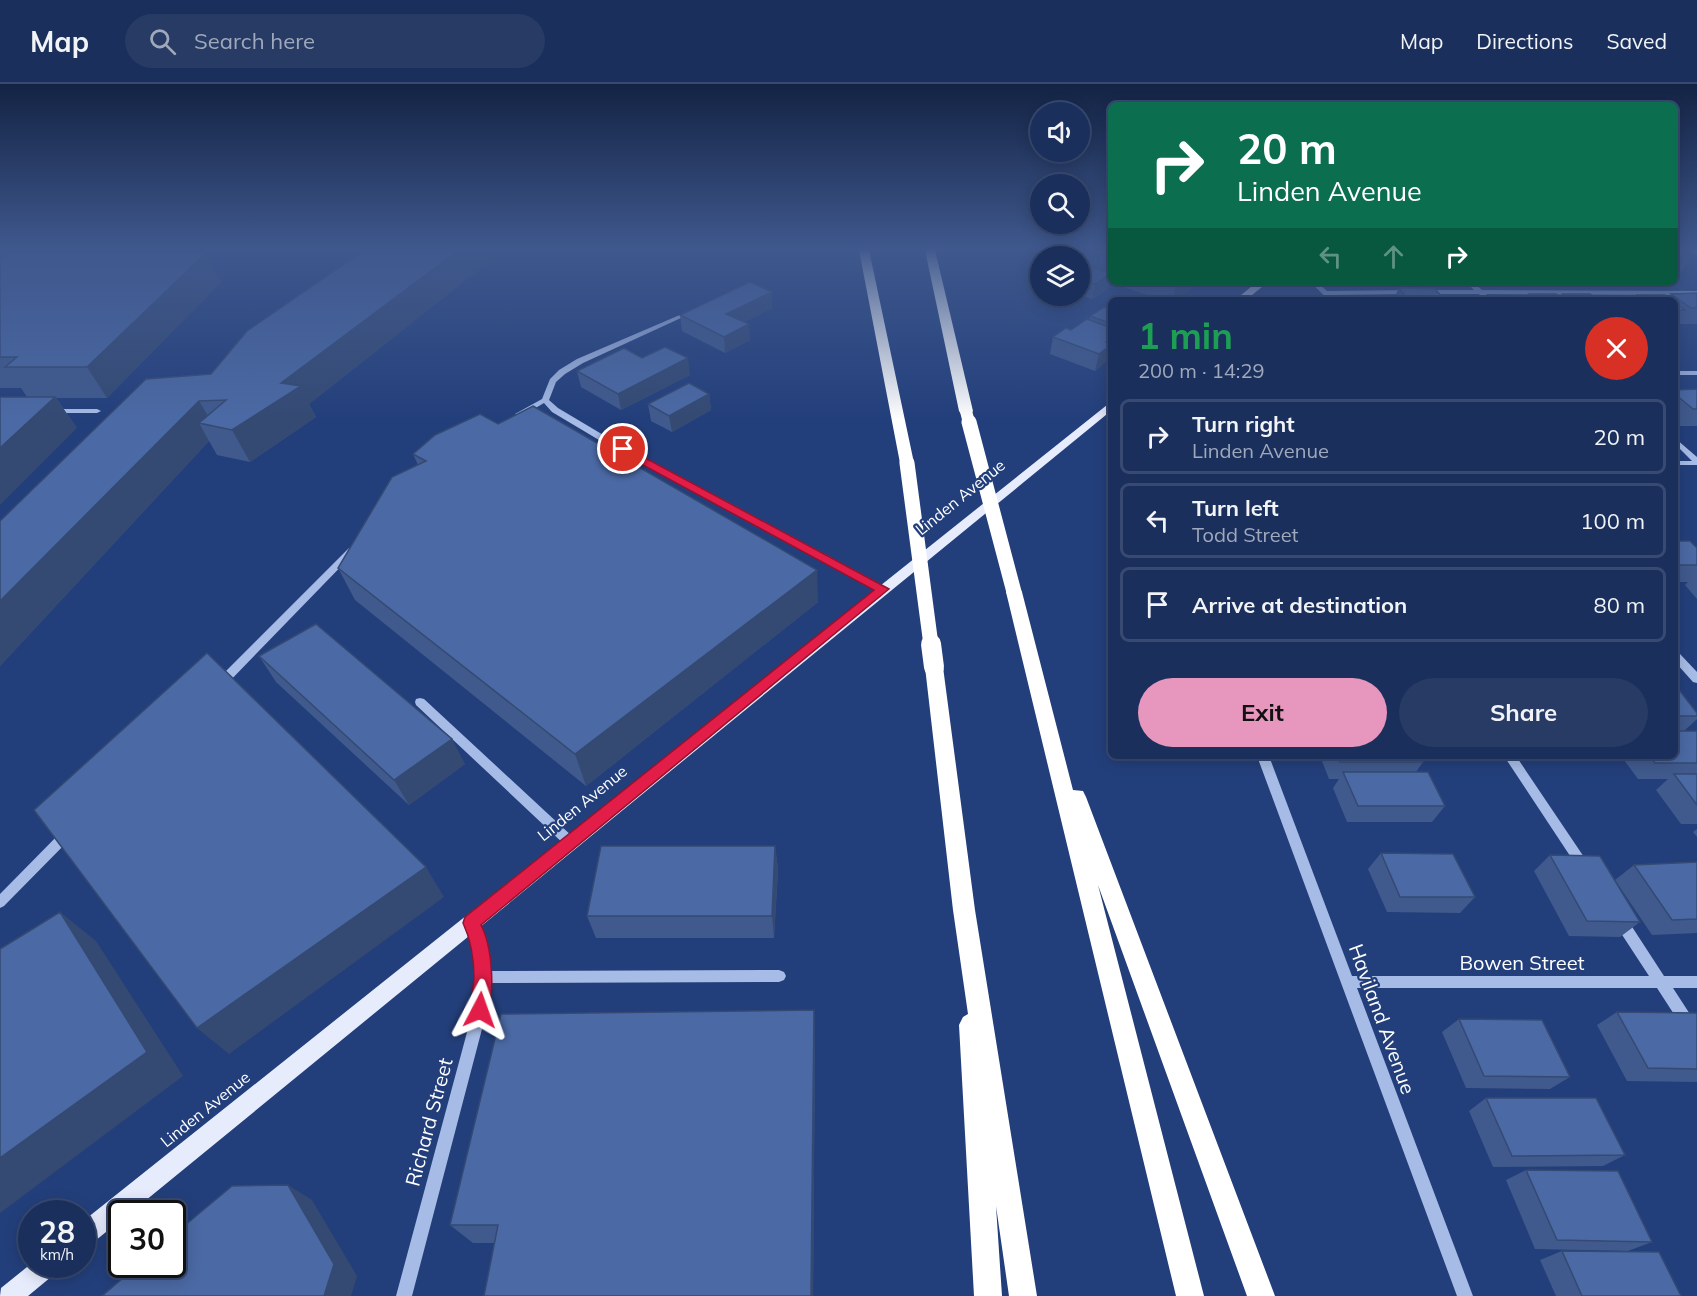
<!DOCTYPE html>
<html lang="en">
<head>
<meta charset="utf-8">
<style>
	body { margin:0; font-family:Mulish,sans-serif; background:#273b65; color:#f1f3f6; height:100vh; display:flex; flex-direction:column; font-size:22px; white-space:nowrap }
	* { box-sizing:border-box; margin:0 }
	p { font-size:20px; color:#9fa9bb }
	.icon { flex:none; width:33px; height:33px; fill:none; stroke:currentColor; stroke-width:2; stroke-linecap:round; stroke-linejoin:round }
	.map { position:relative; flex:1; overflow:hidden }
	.panel { position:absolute; left:1108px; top:213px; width:570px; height:462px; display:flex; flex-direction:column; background:#1a2f5c; border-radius:9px; box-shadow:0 3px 15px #0003,0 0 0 2px #384a72 }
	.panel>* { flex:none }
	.guide { position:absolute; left:1108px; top:18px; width:570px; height:183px; border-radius:9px; box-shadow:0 3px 15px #0003,0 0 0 2px #384a72; background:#0b6e4f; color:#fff; overflow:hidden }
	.buttons { position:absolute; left:1030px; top:18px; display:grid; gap:12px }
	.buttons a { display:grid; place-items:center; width:60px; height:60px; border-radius:50%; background:#1a2f5c; box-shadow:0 3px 15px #0003,0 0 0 2px #384a72; font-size:30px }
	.speed { position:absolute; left:18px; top:1116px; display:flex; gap:12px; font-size:30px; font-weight:700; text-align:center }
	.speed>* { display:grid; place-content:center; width:78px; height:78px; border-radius:50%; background:#1a2f5c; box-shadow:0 3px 15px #0003,0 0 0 2px #384a72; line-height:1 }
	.speed small { font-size:15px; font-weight:400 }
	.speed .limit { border:3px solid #111; border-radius:9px; background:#fff; color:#111 }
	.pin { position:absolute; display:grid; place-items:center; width:51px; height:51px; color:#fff; margin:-26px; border:3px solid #fff; border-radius:50%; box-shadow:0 2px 6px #0007 }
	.me { position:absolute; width:66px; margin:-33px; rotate:4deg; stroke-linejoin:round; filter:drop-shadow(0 0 4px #0008) }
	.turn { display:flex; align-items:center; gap:21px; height:126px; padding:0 30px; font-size:27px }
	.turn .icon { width:78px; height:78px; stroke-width:2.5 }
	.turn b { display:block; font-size:42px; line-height:51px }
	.lanes { display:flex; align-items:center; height:57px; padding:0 30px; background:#0003; justify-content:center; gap:30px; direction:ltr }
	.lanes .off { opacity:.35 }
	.round { display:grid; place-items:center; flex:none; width:63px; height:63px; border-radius:32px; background:#273b65 }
	.head { display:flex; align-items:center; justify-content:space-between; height:102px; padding:0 30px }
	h1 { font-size:36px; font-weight:700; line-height:45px; color:#1e9e55 }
	.primary-button { display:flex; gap:12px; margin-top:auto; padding:12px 30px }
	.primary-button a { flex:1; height:69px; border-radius:36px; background:#e797bd; color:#111; font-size:24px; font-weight:700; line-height:69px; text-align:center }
	.primary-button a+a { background:#273b65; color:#f1f3f6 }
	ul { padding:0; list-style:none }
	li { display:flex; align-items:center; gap:18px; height:75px; margin:0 12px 9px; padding:0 18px; border:3px solid #384a72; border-radius:9px }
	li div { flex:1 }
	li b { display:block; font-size:22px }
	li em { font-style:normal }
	header { display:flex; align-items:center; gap:36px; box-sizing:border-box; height:84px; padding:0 30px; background:#1a2f5c; border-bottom:2px solid #384a72 }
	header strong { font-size:28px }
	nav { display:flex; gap:33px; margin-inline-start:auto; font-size:21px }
	.search { width:420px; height:54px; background:#273b65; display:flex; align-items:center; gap:15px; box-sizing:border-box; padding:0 21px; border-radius:33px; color:#9fa9bb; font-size:22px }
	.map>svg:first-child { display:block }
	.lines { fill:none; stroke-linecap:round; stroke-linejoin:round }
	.minor { fill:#a6bbe5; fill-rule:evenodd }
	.major { fill:#e7ecfd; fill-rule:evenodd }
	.highway { fill:#fff; fill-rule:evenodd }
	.highway-bridge-far2 { stroke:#fff; stroke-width:12 }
	.highway-bridge-far1 { stroke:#fff; stroke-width:15 }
	.highway-bridge { stroke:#fff; stroke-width:20 }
	.wall { fill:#405a8d }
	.shaded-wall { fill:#344a73 }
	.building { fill:#4b69a4; stroke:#344a73; stroke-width:1.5 }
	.route { fill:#e11d48; stroke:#92132f; stroke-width:1.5 }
	.labels { text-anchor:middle; stroke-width:4.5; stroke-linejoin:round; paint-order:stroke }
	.street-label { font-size:16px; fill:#fff; stroke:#233f7b }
	.near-street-label { font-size:20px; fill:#fff; stroke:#233f7b }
</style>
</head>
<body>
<header>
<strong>Map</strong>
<div class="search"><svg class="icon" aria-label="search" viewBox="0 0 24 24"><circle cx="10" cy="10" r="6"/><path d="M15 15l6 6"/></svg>Search here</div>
<nav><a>Map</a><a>Directions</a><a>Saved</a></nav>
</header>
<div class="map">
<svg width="1697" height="1212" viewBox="0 0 1697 1212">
	<rect width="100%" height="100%" fill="#233f7b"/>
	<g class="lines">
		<!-- minor -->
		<path class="minor" d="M1689,166h8v5z
			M1310,198h7l10,9 82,-1 3,2 -3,2 -78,1 5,5h-7z
			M1466,198h7l9,8 215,1v4l-211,-1 6,6h-7l-6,-6h-55l-3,-2 3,-2h50z
			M689,227l5,1 -111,51 -18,11 -9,8 -7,18 9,8 47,28 281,151 2,2 -2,2h-6l-281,-151 -47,-28 -8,-9 -22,13h-3l-4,-2 27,-15 8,-20 9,-9 18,-11z
			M1676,287h21v4h-21z
			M48,325h49l4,2 -4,2h-49z
			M1676,355l21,18v8h-21v-4h16l-16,-16z
			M352,463l3,1 2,2 -2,2 -131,135h-8l-1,-3 1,-3 133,-133z
			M1676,569l4,1 17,18v11l-4,-1 -17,-19z
			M420,614l4,1 150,139 2,4 -2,4 -4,1 -4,-1 -150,-141 -1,-3 1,-3z
			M1257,672h12l83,220h297l-34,-52 -1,-4 1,-4 5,-2 5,2 39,60h33v12h-24l24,37v19l-5,-2 -35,-54h-300l116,308h-16z
			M1504,672h12l72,107 2,4 -2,4 -4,1 -4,-1z
			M67,745l4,1 2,4 -2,4 -67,68 -4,2v-14l63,-64z
			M471,833l5,2c7,17 12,33 12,52l291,-1 5,2 2,4 -2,4 -5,2 -291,1 -1,27 -75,286h-16l77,-286c2,-30 4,-59 -8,-87l1,-4z"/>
		<!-- major -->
		<path class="major" d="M1257,198h11l-22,18h-11z
			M1112,317v9l-983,804h-7v5l-32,26 -8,3v-26z
			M32,1179l28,1 -3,8 -29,24h-28l1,-8z"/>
		<!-- highway -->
		<path class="highway" d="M859,166h10l45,213 -7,4 -7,-4z
			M925,166h10l38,161 -2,3h-10l-2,-3z
			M1014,503l6,1 2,4 51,198 10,1 3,6 189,499h-28l-149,-411 106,411h-28l-170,-704 2,-4z
			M934,577l6,1 3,5 32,243 62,386h-28l-13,-90 6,90h-28l-15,-271 4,-8 5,-3 -15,-104 -28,-243 3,-5z"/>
		<!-- highway-bridge-far2 -->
		<path class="highway-bridge-far2" d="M966,327l3,12"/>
		<!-- highway-bridge-far1 -->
		<path class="highway-bridge-far1" d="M969,338l45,170
			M907,379l24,182"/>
		<!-- highway-bridge -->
		<path class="highway-bridge" d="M931,560l3,23"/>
	</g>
	<!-- wall -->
	<path class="wall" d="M0,166l4,7 202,-4 15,29 -114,116h-51l21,30 -50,-31 -6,-9h-21z
		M365,166h139l-195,154 7,13 -66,45 -33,-7 -8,-14 -209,225v-145l211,-147z
		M1075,166h37v32h88l-24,18h-14l-53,-18 -1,7 -16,10 -12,-4v-39h-6z
		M1676,166l15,7 -10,16h-5z
		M1399,204l46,12h-52z
		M1697,209v31h-17l-3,-2 -1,1v-23h-41l3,-5 31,2 2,-3z
		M1529,210l31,4 3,-4 35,6h-72z
		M1600,212l33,4h-35z
		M772,224l-28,14 6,18 -25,13 -43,-22 -2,-16z
		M1112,226v41l-2,2 -2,7 -13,11 -45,-17 3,-17 18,-7 18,-10 1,-4z
		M642,274l48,17 -69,35 -40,-23 -4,-16z
		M1697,305v37h-17l-4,-4v-32z
		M709,310l2,16 -39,22 -21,-11 -3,-17z
		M498,340l320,178 -232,184 -231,-186 -17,-32 80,-103 -5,-11z
		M1676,457l21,7v51l-12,-14 3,-3h-12z
		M259,572l206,108 -56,41 -133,-123z
		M1676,603l21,26v6l-13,12h13v93h-16l-25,-34 12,-11h-30l-17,-23h55z
		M1320,672h100l3,6 -7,10 29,34 -13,16h-85l-14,-34 6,-9h-10z
		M1697,745v8l-4,-5z
		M775,762l3,23 -4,69h-178l-9,-22z
		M1381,769l94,44 -15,16 -73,-1 -19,-43z
		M1550,771l90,67 -20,15 -51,-1 -35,-65z
		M1697,778v71l-45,2 -37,-55 19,-15z
		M1617,928l80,1v69l-70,-1 -30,-56z
		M1459,935l111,58 -20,12 -84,-1 -24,-56z
		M815,952l-2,260h-329l11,-53h-22l-23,-18z
		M1486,1014l139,57 -22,11 -110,1 -24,-56z
		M1526,1086l126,72 -24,9 -93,-2 -29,-69z
		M1562,1167l119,45h-125l-16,-36z"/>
	<!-- shaded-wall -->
	<path class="shaded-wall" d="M0,166l9,14 -9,7z
		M459,166h45l-195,154 7,13 -66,45 -18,-32 49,-47z
		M206,169l15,29 -114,116 -20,-31z
		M1111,189l-3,16 -16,10 3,-15z
		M1177,198h23l-24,18h-4z
		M772,208v16l-44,22 -2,-16z
		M749,240l1,16 -25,13 -1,-16z
		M1112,254v13l-2,2 -2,7 -13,11 4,-17 7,-12z
		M688,274l2,17 -69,35 -3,-16z
		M709,310l2,16 -39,22 -3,-16z
		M55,313l22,31 -77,77v-57z
		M199,317l15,25 -15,-3 10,18 -209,225v-65z
		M817,486l1,32 -232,184 -11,-32z
		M452,655l13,25 -56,41 -15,-25z
		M775,762l3,23 -4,69 -2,-22z
		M426,783l18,30 -215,157 -32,-26z
		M60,828l36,29 87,135 -183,137v-55z
		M814,926l1,26 -2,260h-2z
		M288,1101l24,15 45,76 -6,20h-27z"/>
	<!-- building -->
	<path class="building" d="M365,166h94l-178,133 20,3 -69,44 -33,-7 27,-23 -27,1 -199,200v-80l146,-142 65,-5 36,-43z
		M1084,166h28v9z
		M1676,166h5l10,7h-15z
		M8,169h198l-119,114h-82l12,-10h-17v-98z
		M1080,179l31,10 -16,11 -15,-5z
		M750,198l22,10 -46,22 23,10 -25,13 -44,-22z
		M1399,204l36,1 10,11h-37z
		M1697,209v15h-6l-20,-14z
		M1529,210h27l6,6h-27z
		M1563,210h27l8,6h-28z
		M1638,211h27l7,5h-27z
		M1600,212h28l5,4h-28z
		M1676,219l9,7h-9z
		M1104,223l8,3v14l-22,-8z
		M1087,235l25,9v10l-6,4 6,2 -13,10 -46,-17 13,-9 5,2z
		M665,263l23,11 -70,36 -41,-23 47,-23 18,10z
		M689,299l20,11 -40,22 -21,-12z
		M1697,305v20h-4l-17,-14v-5z
		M0,313h55l-55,51z
		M533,322l284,164 -242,184 -237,-186 54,-91 34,-16 -13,-7 22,-19 45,-21 18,10z
		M1676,457h14l7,7v17h-21z
		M316,540l136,115 -58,41 -135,-124z
		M207,569l219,214 -229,161 -163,-218z
		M1676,603h1l20,26v3h-21z
		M1676,647h21v32h-42l-5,-7h26z
		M1337,672h83l3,6h-83z
		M1343,688h85l17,34h-87z
		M1674,690h23v31z
		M601,762h174l-3,70h-185z
		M1381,769l72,1 22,43h-75z
		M1550,771l50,1 40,66 -53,-1z
		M1697,778v57l-25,1 -38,-55z
		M60,828l87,140 -147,106v-209z
		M814,926l-3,286h-327l14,-71h-48l51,-211z
		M1617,928l80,1v56l-49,-1z
		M1459,935l83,1 28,57 -86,-1z
		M1486,1014h110l29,57 -113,1z
		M1526,1086l92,1 34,71 -95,-2z
		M288,1101l46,79 -10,32h-222l37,-32h33v-28l60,-50z
		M1562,1167l97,1 22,44h-99z"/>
	<!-- sky -->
	<linearGradient id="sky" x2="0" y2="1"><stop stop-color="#132344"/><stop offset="0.49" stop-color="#3f588d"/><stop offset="1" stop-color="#3f588d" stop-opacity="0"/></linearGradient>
	<rect width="1697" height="336" fill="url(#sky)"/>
	<!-- route -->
	<path class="route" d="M623,362l266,143 -408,336c11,21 15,69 5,91l-6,3 -6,-3c-5,-11 -1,-25 0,-38 0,-19 -3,-38 -11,-55l2,-6 409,-327 -255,-138 -1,-3z"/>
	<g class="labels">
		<!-- street labels -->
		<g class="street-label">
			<text transform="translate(960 413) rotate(-39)" y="6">Linden Avenue</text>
			<text transform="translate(582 719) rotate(-39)" y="6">Linden Avenue</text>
			<text transform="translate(205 1025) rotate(-39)" y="6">Linden Avenue</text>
		</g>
		<!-- near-street labels -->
		<g class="near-street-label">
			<text x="1522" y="886">Bowen Street</text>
			<text transform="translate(1382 935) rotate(70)" y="7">Haviland Avenue</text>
			<text transform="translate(429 1038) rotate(-75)" y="7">Richard Street</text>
		</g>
	</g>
</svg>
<div class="buttons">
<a><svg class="icon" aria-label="sound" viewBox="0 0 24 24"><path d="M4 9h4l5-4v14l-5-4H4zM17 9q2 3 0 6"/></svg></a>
<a><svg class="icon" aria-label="search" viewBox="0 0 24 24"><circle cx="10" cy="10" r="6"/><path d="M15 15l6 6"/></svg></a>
<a><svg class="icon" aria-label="layers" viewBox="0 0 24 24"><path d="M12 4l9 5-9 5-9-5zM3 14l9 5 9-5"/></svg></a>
</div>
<div class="speed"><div>28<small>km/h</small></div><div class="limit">30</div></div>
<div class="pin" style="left:623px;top:365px;background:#d93025"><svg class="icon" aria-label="arrive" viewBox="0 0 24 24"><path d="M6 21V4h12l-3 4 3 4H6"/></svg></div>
<svg class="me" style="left:480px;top:926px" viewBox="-20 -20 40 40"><path d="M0-17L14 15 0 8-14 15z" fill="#e11d48" stroke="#fff" stroke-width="4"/></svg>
<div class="guide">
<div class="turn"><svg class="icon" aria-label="right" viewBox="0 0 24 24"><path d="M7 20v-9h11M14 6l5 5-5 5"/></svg><div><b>20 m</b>Linden Avenue</div></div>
<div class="lanes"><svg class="icon off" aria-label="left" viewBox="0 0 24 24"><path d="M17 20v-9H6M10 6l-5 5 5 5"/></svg><svg class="icon off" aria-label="ahead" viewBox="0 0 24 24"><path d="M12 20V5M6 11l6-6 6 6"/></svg><svg class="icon" aria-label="right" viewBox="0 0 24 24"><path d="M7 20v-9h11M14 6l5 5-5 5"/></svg></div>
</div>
<section class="panel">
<div class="head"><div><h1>1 min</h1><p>200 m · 14:29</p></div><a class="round" style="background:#d93025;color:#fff"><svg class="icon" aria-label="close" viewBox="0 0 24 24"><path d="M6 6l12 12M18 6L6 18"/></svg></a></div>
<ul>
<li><svg class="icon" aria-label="right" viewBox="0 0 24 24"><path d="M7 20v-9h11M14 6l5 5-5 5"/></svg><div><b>Turn right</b><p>Linden Avenue</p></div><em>20 m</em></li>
<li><svg class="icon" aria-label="left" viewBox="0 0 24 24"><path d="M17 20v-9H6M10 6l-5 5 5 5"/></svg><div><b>Turn left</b><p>Todd Street</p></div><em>100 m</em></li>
<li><svg class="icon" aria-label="arrive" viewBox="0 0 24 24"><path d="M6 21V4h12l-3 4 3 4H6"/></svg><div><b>Arrive at destination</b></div><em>80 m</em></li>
</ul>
<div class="primary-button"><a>Exit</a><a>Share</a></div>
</section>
</div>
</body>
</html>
